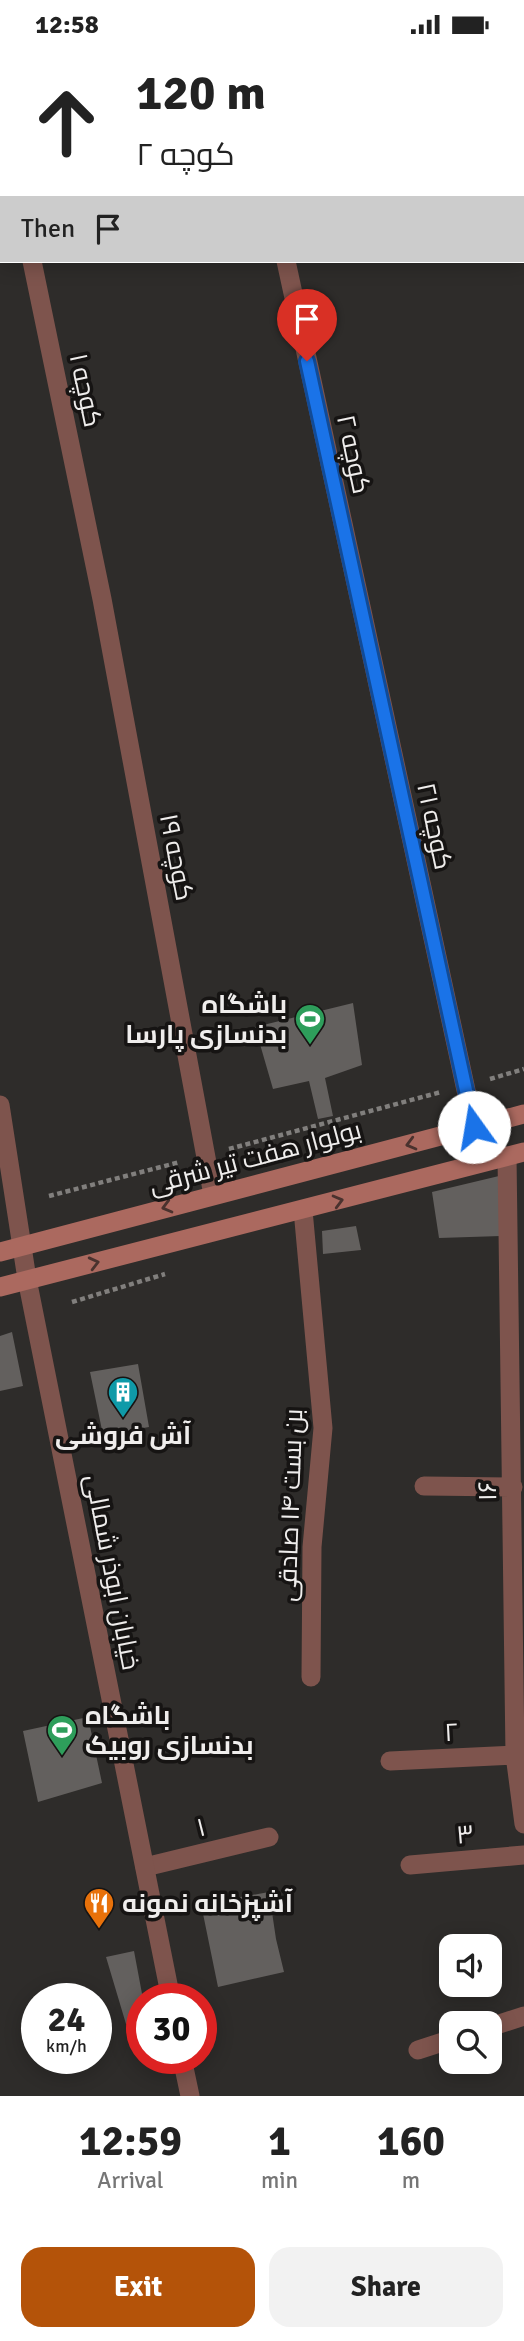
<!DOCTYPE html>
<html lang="en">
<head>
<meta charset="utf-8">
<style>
	body { margin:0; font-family:Signika,Cairo,sans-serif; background:#f2f2f2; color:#222; height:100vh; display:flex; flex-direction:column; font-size:26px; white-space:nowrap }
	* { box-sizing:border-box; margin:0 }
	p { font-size:23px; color:#767676 }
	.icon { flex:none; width:38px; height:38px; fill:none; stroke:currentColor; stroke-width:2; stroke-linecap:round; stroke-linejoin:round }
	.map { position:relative; height:2047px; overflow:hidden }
	.details { display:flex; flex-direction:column; background:#fff; flex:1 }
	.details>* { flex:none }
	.top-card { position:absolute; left:0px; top:0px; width:525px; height:214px; box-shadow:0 4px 18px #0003; background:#fff; color:#222; overflow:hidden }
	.buttons { position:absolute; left:439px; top:1885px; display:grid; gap:14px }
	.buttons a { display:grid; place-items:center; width:63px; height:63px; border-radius:14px; background:#fff; box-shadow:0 4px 18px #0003; font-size:35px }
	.speed { position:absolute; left:21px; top:1934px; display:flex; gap:14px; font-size:35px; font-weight:700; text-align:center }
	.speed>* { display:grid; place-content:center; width:91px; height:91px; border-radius:50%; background:#fff; box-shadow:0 4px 18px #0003; line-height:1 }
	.speed small { font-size:18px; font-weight:400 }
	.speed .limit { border:10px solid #d22; background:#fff; color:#111 }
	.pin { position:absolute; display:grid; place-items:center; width:60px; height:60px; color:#fff; margin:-72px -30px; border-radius:50% 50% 50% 0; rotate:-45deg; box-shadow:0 0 7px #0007 }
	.pin .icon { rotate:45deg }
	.me { position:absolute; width:77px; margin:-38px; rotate:347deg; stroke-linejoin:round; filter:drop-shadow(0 0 5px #0008) }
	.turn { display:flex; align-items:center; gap:24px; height:147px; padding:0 21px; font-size:32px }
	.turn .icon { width:91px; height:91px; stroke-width:2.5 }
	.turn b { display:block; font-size:49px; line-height:60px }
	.then { display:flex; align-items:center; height:66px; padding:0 21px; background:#0003; gap:14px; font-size:26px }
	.eta { display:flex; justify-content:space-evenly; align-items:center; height:119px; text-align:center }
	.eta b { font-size:42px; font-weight:700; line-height:49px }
	.primary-button { display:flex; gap:14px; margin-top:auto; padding:14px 21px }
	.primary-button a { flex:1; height:80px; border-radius:21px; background:#b45309; color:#fff; font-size:28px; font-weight:700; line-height:80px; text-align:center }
	.primary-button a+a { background:#f2f2f2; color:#222 }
	.status { display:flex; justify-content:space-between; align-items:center; height:49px; padding:0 35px; background:#fff; direction:ltr }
	.status svg { height:19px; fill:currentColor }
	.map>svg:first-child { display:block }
	.building { fill:#63605e }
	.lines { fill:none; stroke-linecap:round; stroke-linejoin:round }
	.path { stroke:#817f7d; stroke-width:4.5; stroke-dasharray:5 3.5; stroke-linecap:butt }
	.minor { stroke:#7e544d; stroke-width:19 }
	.tertiary { stroke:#7e544d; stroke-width:19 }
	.secondary { stroke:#ab695f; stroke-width:19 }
	.oneway { stroke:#4a322e }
	.route-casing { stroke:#114b97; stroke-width:18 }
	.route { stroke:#1a73e8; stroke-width:12 }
	.labels { text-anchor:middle; stroke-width:7; stroke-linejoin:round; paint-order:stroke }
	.street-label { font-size:26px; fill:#efedec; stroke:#161413 }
	.poi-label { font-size:26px; font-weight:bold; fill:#efedec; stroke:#161413; text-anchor:start }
</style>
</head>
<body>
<div class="status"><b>12:58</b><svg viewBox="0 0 49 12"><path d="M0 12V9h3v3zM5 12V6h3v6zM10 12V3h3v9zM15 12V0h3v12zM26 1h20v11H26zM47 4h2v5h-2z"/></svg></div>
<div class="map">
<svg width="524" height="2047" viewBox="0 0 524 2047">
	<rect width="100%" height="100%" fill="#2e2c2a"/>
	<!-- building -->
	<path class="building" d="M353,954l9,62 -37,13 8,38 -15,3 -9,-38 -36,8 -18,-62z
		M499,1127l2,60 -62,2 -7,-46z
		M356,1177l5,24 -38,4 -1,-23z
		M12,1283l11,54 -23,5v-55z
		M138,1315l11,63 -46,8 -13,-63z
		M88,1668l14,66 -64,19 -15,-71z
		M269,1843l7,47 8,33 -66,15 -17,-83z
		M134,1902l9,48 -1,21 -16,4 -20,-67z"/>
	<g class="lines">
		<!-- path -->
		<path class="path" d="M490,1030l34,-10
			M229,1100l212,-57
			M49,1147l131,-34
			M72,1253l93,-28"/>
		<!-- minor -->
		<path class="minor" d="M241,0v2
			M514,0v2
			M523,47l1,4
			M0,57l2,8
			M32,212l70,338 111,596
			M286,212l188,866
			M507,1107l8,599 9,69
			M303,1161l20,218 -11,119 -1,130
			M424,1437l89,1
			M390,1712l125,-6
			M410,1816l114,-10
			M145,1818l124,-30
			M490,1978l34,-11
			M418,2001l34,-11"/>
		<!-- tertiary -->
		<path class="tertiary" d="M0,1056l27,174 144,720
			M182,2009l8,38"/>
		<!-- secondary -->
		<path class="secondary" d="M0,1203l524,-138
			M0,1238l524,-135"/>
	</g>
	<!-- one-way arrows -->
	<defs><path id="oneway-chevron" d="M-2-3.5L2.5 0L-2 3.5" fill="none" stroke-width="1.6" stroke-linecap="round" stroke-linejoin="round" transform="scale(1.75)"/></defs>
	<g class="oneway">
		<use href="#oneway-chevron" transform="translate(411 1095) rotate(165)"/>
		<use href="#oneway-chevron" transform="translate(338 1152) rotate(-15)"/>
		<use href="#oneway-chevron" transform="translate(167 1158) rotate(165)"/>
		<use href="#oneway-chevron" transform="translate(94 1214) rotate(-14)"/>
	</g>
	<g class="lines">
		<!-- route casing -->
		<g class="route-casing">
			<path id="route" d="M307,312l167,766"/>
		</g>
		<!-- route -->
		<use href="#route" class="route"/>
	</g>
	<!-- icons -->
	<defs>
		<g id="stadium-pin" transform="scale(1.575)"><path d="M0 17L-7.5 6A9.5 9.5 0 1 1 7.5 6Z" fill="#2e9e5b" stroke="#161413"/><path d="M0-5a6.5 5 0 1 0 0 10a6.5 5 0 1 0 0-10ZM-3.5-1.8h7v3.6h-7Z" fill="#fff"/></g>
		<g id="building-pin" transform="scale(1.575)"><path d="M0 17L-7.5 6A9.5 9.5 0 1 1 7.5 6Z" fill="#0f9aa8" stroke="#161413"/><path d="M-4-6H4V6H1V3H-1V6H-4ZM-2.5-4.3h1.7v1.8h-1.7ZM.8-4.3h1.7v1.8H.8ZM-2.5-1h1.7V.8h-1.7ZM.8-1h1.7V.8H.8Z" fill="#fff"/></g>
		<g id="restaurant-pin" transform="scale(1.575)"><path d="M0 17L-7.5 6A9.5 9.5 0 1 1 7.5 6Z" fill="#e8710a" stroke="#161413"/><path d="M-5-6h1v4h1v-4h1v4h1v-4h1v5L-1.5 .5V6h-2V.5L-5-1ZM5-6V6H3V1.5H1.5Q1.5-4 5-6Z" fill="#fff"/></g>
	</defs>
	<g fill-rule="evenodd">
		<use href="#stadium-pin" x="310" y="970"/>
		<use href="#building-pin" x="123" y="1343"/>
		<use href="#stadium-pin" x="62" y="1681"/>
		<use href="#restaurant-pin" x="99" y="1854"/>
	</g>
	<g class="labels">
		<!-- street labels -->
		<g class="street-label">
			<text transform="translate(86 341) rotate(78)" y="9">کوچه ۱</text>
			<text transform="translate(354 405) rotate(78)" y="9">کوچه ۲</text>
			<text transform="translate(435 777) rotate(78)" y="9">کوچه ۲۱</text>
			<text transform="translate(177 808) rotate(79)" y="9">کوچه ۱۹</text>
			<text transform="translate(255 1108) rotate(-15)" y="9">بولوار هفت تیر شرقی</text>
			<text transform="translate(487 1442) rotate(-91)" y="9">۱۶</text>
			<text transform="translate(290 1456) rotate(-88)" y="9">بن بست ۱۴ صادقی</text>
			<text transform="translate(113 1523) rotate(79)" y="9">خیابان ابوذر شمالی</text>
			<text transform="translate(451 1683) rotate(-3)" y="9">۲</text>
			<text transform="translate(201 1778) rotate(-14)" y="9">۱</text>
			<text transform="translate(465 1785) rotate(-5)" y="9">۳</text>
		</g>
		<!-- poi labels -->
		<g class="poi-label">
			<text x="287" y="964" text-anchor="end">باشگاه<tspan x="287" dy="30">بدنسازی پارسا</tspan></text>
			<text x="123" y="1395" text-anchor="middle">آش فروشی</text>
			<text x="85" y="1675">باشگاه<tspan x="85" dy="30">بدنسازی روبیک</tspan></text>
			<text x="122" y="1863">آشپزخانه نمونه</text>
		</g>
	</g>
</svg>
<div class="buttons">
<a><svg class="icon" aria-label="sound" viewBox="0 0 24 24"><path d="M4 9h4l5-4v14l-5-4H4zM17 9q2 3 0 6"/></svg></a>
<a><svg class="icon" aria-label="search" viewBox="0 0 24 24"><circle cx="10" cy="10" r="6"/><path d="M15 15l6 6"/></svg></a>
</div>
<div class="speed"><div>24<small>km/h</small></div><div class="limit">30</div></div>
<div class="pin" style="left:307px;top:312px;background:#d93025"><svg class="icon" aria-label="arrive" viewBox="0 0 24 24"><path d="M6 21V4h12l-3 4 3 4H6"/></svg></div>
<svg class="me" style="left:474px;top:1078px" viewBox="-20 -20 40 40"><circle r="19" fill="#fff"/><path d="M0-13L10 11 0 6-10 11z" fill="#1a73e8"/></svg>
<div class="top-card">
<div class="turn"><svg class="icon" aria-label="ahead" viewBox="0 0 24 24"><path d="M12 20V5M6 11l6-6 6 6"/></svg><div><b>120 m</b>کوچه ۲</div></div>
<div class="then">Then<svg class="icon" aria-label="arrive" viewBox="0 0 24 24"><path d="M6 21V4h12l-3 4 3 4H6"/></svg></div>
</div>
</div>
<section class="details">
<div class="eta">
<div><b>12:59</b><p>Arrival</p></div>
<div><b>1</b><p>min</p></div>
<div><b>160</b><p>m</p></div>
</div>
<div class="primary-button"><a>Exit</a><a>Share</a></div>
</section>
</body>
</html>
